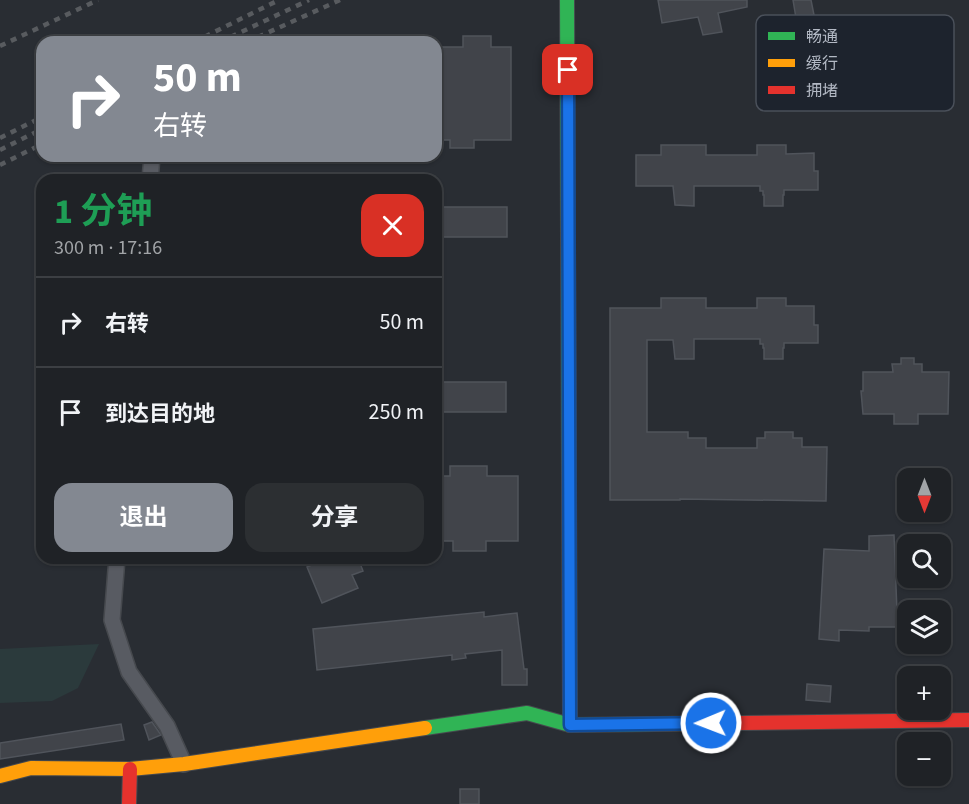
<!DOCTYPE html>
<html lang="zh">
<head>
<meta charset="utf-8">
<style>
	body { margin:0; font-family:"Source Sans 3","Noto Sans SC",sans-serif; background:#2c2f32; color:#f1f3f6; height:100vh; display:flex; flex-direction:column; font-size:22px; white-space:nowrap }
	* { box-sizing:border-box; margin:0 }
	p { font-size:20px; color:#a1a4a7 }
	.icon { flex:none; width:33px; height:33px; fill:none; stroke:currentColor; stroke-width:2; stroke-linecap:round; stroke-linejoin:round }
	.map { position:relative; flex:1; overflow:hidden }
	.details { position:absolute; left:36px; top:174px; width:406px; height:390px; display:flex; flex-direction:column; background:#1f2226; border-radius:18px; box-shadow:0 2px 4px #0004,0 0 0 2px #3c3f43 }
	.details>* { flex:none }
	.banner { position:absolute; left:36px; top:36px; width:406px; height:126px; border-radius:18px; box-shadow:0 2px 4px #0004,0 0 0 2px #3c3f43; background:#838891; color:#fff; overflow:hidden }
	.needle { width:39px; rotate:180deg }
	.controls { position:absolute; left:897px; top:468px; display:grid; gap:12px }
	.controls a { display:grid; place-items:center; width:54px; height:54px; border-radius:12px; background:#1f2226; box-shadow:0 2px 4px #0004,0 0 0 2px #3c3f43; font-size:30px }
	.pin { position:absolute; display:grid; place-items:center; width:51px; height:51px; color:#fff; margin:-26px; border-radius:12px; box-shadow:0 3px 9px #0006 }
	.me { position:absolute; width:66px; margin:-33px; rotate:269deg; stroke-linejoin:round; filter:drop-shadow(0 0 4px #0008) }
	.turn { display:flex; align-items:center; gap:21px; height:126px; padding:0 18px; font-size:27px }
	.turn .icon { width:78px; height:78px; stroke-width:2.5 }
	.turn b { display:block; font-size:42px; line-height:51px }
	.round { display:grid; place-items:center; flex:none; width:63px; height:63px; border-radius:18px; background:#2c2f32 }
	.head { display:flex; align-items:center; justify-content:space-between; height:102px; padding:0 18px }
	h1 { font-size:36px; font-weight:700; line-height:45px; color:#1e9e55 }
	.primary-button { display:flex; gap:12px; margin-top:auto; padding:12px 18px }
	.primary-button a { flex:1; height:69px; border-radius:18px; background:#838891; color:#fff; font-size:24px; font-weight:700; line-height:69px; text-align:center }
	.primary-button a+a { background:#2c2f32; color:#f1f3f6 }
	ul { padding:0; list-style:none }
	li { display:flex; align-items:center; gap:18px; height:90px; padding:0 18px; border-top:2px solid #3c3f43 }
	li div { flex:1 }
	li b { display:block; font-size:22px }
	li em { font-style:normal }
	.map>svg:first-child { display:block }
	.green { fill:#2b3a3c }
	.building { fill:#41444a; stroke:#50545b; stroke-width:1.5 }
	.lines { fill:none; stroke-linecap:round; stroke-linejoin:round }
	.street-casing { stroke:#46494e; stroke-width:18 }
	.fast-casing { stroke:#46494e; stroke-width:16 }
	.slow-casing { stroke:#46494e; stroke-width:16 }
	.jam-casing { stroke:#46494e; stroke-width:16 }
	.street { stroke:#585b62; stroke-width:15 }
	.fast { stroke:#30b455; stroke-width:14 }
	.slow { stroke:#ff9f0a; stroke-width:14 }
	.jam { stroke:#e5322d; stroke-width:14 }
	.rail { stroke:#585b5f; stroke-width:4.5; stroke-dasharray:6 6; stroke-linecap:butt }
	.route-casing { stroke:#114b97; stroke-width:15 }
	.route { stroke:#1a73e8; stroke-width:10 }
	.key { fill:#1d232d; stroke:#4a505a; stroke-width:1.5 }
	.key-label { font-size:16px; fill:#b3b9c4 }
</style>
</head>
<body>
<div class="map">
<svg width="969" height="804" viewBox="0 0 969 804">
	<rect width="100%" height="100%" fill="#292d33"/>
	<!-- green -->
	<path class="green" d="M99,644l-21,44 -26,13 -52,2v-54z"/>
	<!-- building -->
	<path class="building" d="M658,0h89v7l-29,6 4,19 -19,3 -5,-18 -36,6z
		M793,0h18l3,15 -18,3z
		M463,36h28v11h20v93h-37v8h-24v-8h-14v-93h27z
		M661,145h45v10h51v-10h29v9l28,-1v18h4v19h-34v5h-1v11h-19v-11h-1v-4h-3v-5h-66v20l-19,-1 -2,-19h-37v-31h25z
		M436,207h71v30h-71z
		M661,298h45v10h51v-10h29v8h28v19h4v18h-34v5h-1v11h-19v-11h-1v-4h-3v-5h-66v20h-19l-2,-19h-26v92h41v6h18v10h51v-10h8v-6h28v6h9v9h25l-1,54 -146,-2v1h-70v-192h51z
		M901,358h13v6h8v8h27l-1,42h-30v10h-24v-10h-31l-2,-23h2v-19h30l-1,-8h9z
		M436,382h70v30h-70z
		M450,466h37v10h31v65h-32v10h-33v-10h-17v-65h14z
		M894,535l3,77h3v15h-31v4l-30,-1v11l-20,-2 5,-90 45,2v-15z
		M329,558h29l5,13 -11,4 6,13 -36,15 -15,-36z
		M484,612v5l33,-4 7,56h3v16h-25v-35l-37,4 1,4 -14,2v-5l-135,15 -4,-41z
		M807,684l24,2 -1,16 -24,-2z
		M152,722l9,13 -12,5 -5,-15z
		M121,724l3,16 -124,19v-16z
		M460,789h19v15h-19z"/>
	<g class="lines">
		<!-- street casing -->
		<g class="street-casing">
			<path id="street" d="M150,180l2,-24
				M117,558l-5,62 17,52 38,54 17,38"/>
		</g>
		<!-- fast casing -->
		<g class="fast-casing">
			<path id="fast" d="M567,0l2,481
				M425,728l102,-15 43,12 171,-2"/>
		</g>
		<!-- slow casing -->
		<g class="slow-casing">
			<path id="slow" d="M0,776l31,-8 99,1 54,-5 241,-36"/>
		</g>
		<!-- jam casing -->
		<g class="jam-casing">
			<path id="jam" d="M569,481l1,244
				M741,723l228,-3
				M129,804l1,-35"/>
		</g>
		<!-- street -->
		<use href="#street" class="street"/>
		<!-- fast -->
		<use href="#fast" class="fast"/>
		<!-- slow -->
		<use href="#slow" class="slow"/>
		<!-- jam -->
		<use href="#jam" class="jam"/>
		<!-- rail -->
		<path class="rail" d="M194,42l85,-42
			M220,42l89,-42
			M247,42l93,-42
			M0,46l98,-46
			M0,138l42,-21
			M0,150l42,-21
			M0,165l42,-21"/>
	</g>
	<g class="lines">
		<!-- route casing -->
		<g class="route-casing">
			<path id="route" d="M568,70l2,655 141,-2"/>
		</g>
		<!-- route -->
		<use href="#route" class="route"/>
	</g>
	<!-- legend -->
	<rect x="756" y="15" width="198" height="96" rx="9" class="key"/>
	<rect x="768" y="32" width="27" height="8" fill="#30b455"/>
	<rect x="768" y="59" width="27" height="8" fill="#ff9f0a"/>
	<rect x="768" y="86" width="27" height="8" fill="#e5322d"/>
	<g class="key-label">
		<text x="806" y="42">畅通</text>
		<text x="806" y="69">缓行</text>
		<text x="806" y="96">拥堵</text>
	</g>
</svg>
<div class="controls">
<a><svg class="needle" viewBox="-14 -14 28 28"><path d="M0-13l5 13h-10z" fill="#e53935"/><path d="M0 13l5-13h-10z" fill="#a1a4a7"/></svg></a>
<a><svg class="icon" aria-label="search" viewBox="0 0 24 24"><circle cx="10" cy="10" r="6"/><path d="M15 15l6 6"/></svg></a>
<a><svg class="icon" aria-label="layers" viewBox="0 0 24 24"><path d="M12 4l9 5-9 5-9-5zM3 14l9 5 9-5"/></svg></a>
<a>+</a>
<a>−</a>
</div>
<div class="pin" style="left:568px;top:70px;background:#d93025"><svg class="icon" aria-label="arrive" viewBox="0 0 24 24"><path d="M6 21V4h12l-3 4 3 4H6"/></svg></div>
<svg class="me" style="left:711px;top:723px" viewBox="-20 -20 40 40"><circle r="17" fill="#1a73e8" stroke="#fff" stroke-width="3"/><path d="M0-11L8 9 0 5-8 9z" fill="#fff"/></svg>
<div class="banner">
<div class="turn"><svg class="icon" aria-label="right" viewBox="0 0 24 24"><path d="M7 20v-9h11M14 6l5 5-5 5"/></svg><div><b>50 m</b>右转</div></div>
</div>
<section class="details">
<div class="head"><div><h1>1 分钟</h1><p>300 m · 17:16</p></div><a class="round" style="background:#d93025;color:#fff"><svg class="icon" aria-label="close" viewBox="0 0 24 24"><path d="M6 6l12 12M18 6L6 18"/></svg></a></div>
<ul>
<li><svg class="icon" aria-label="right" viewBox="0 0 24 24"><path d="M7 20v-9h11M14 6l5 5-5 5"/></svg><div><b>右转</b></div><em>50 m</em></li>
<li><svg class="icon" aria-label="arrive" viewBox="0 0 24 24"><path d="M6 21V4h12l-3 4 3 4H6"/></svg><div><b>到达目的地</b></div><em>250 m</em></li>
</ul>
<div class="primary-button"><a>退出</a><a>分享</a></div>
</section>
</div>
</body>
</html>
